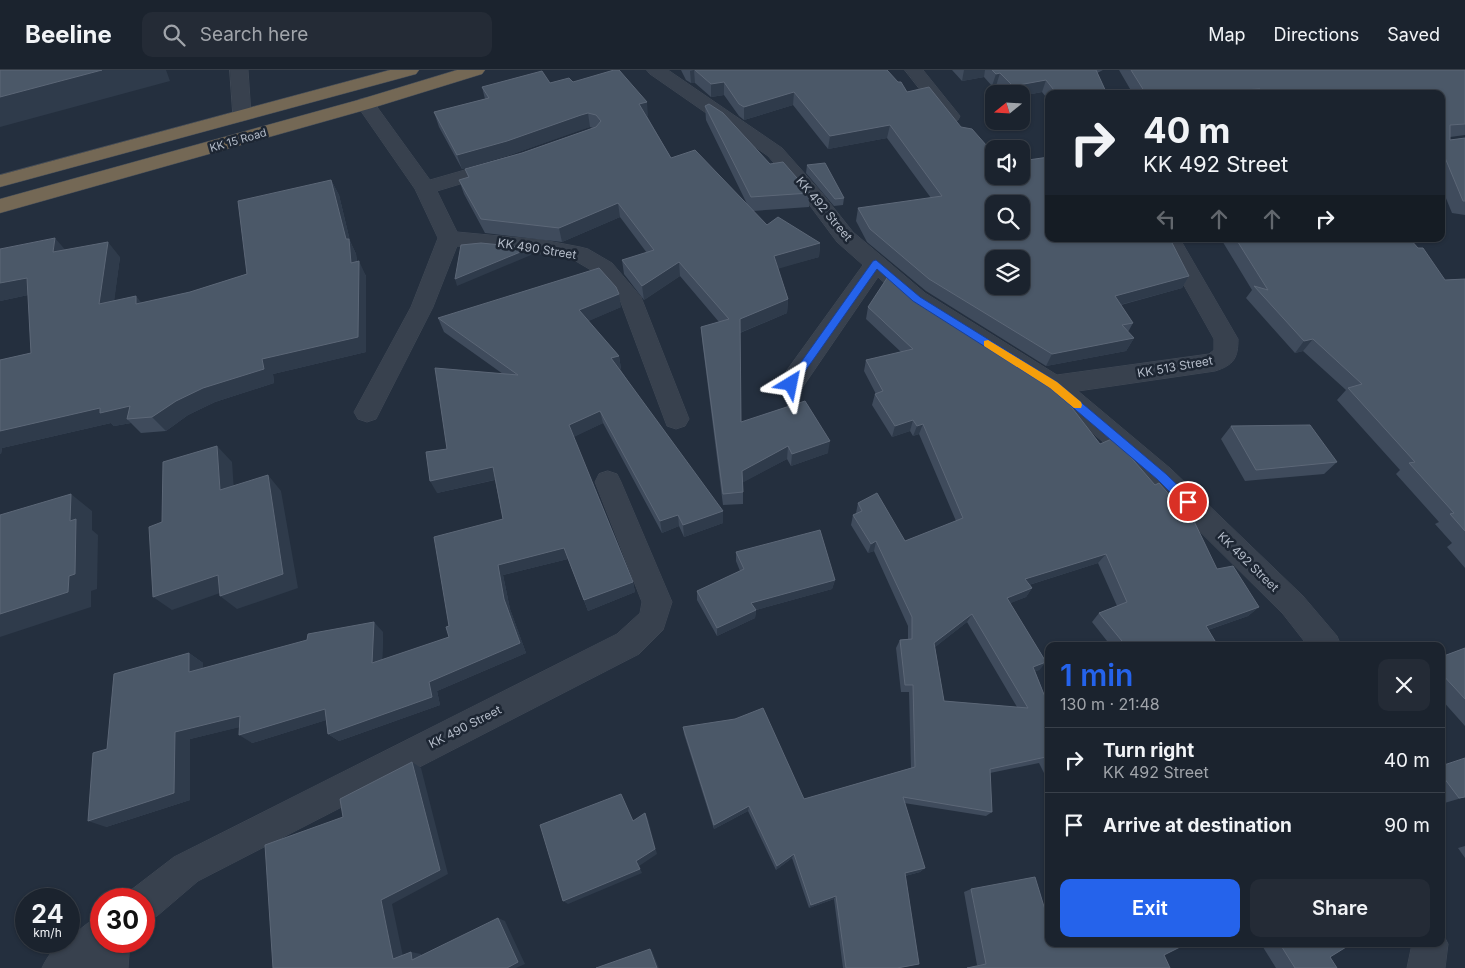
<!DOCTYPE html>
<html lang="en">
<head>
<meta charset="utf-8">
<style>
	body { margin:0; font-family:Inter,sans-serif; background:#242b36; color:#f1f3f6; height:100vh; display:flex; flex-direction:column; font-size:19px; white-space:nowrap }
	* { box-sizing:border-box; margin:0 }
	p { font-size:16px; color:#a0a4aa }
	.icon { flex:none; width:28px; height:28px; fill:none; stroke:currentColor; stroke-width:2; stroke-linecap:round; stroke-linejoin:round }
	.map { position:relative; flex:1; overflow:hidden }
	.details { position:absolute; left:1045px; top:572px; width:400px; height:305px; display:flex; flex-direction:column; background:#1b232e; border-radius:10px; box-shadow:0 1px 4px #0004,0 0 0 1px #39404a }
	.details>* { flex:none }
	.top-card { position:absolute; left:1045px; top:20px; width:400px; height:152px; border-radius:10px; box-shadow:0 1px 4px #0004,0 0 0 1px #39404a; background:#1b232e; color:#f1f3f6; overflow:hidden }
	.needle { width:32px; rotate:252deg }
	.controls { position:absolute; left:985px; top:15px; display:grid; gap:10px }
	.controls a { display:grid; place-items:center; width:45px; height:45px; border-radius:10px; background:#1b232e; box-shadow:0 1px 4px #0004,0 0 0 1px #39404a; font-size:25px }
	.speed { position:absolute; left:15px; top:818px; display:flex; gap:10px; font-size:25px; font-weight:700; text-align:center }
	.speed>* { display:grid; place-content:center; width:65px; height:65px; border-radius:50%; background:#1b232e; box-shadow:0 1px 4px #0004,0 0 0 1px #39404a; line-height:1 }
	.speed small { font-size:12px; font-weight:400 }
	.speed .limit { border:8px solid #d22; background:#fff; color:#111 }
	.pin { position:absolute; display:grid; place-items:center; width:42px; height:42px; color:#fff; margin:-21px; border:2px solid #fff; border-radius:50%; box-shadow:0 1px 5px #0007 }
	.me { position:absolute; width:55px; margin:-28px; rotate:35deg; stroke-linejoin:round; filter:drop-shadow(0 0 4px #0008) }
	.turn { display:flex; align-items:center; gap:18px; height:105px; padding:0 15px; font-size:22px }
	.turn .icon { width:65px; height:65px; stroke-width:2.5 }
	.turn b { display:block; font-size:35px; line-height:42px }
	.lanes { display:flex; align-items:center; height:48px; padding:0 15px; background:#0003; justify-content:center; gap:25px; direction:ltr }
	.lanes .off { opacity:.35 }
	.round { display:grid; place-items:center; flex:none; width:52px; height:52px; border-radius:10px; background:#242b36 }
	.head { display:flex; align-items:center; justify-content:space-between; height:85px; padding:0 15px }
	h1 { font-size:30px; font-weight:600; line-height:38px; color:#2563eb }
	.cta { display:flex; gap:10px; margin-top:auto; padding:10px 15px }
	.cta a { flex:1; height:58px; border-radius:10px; background:#2563eb; color:#fff; font-size:20px; font-weight:600; line-height:58px; text-align:center }
	.cta a+a { background:#242b36; color:#f1f3f6 }
	ul { padding:0; list-style:none }
	li { display:flex; align-items:center; gap:15px; height:65px; padding:0 15px; border-top:1px solid #39404a }
	li div { flex:1 }
	li b { display:block; font-size:19px }
	li em { font-style:normal }
	header { display:flex; align-items:center; gap:30px; box-sizing:border-box; height:70px; padding:0 25px; background:#1b232e; border-bottom:1px solid #39404a }
	header strong { font-size:24px }
	nav { display:flex; gap:28px; margin-inline-start:auto; font-size:18px }
	.search { width:350px; height:45px; background:#242b36; display:flex; align-items:center; gap:12px; box-sizing:border-box; padding:0 18px; border-radius:10px; color:#a0a4aa; font-size:19px }
	.map>svg:first-child { display:block }
	.lines { fill:none; stroke-linecap:round; stroke-linejoin:round }
	.minor-casing { stroke:#414a57; stroke-width:1 }
	.highway-casing { stroke:#434c59; stroke-width:1 }
	.minor { fill:#38414e; fill-rule:evenodd }
	.highway { fill:#746855; fill-rule:evenodd }
	.wall { fill:#3f4b5c; fill-rule:evenodd }
	.shaded-wall { fill:#2f3b4b }
	.building { fill:#4b5868; stroke:#5c6777; fill-rule:evenodd }
	.route { fill:#2563eb; stroke:#184099 }
	.slow { fill:#f59e0b }
	.labels { text-anchor:middle; stroke-width:5; stroke-linejoin:round; paint-order:stroke }
	.far-street-label { font-size:11px; fill:#b4bcc9; stroke:#1d2633 }
	.street-label { font-size:12px; fill:#b4bcc9; stroke:#1d2633 }
</style>
</head>
<body>
<header>
<strong>Beeline</strong>
<div class="search"><svg class="icon" aria-label="search" viewBox="0 0 24 24"><circle cx="10" cy="10" r="6"/><path d="M15 15l6 6"/></svg>Search here</div>
<nav><a>Map</a><a>Directions</a><a>Saved</a></nav>
</header>
<div class="map">
<svg width="1465" height="898" viewBox="0 0 1465 898">
	<rect width="100%" height="100%" fill="#242f3e"/>
	<g class="lines">
		<!-- minor casing -->
		<g class="minor-casing">
			<path id="minor" d="M230,0h18l3,45 -2,4 -7,2 -7,-2 -2,-4z
				M647,0h21l114,78 40,45 31,39 72,61 132,82 152,-21 5,-4v-11l-56,-100h22l58,100c0,19 -4,26 -23,32l-137,20 93,78 132,127 34,40 4,10h-33l-25,-32 -130,-129 -108,-93 -136,-87 -31,-28 -78,114 -9,2 -9,-2 -3,-7 3,-7 81,-112 -26,-23 -29,-39 -40,-47 -118,-82z
				M905,0h18l37,46 -2,4 -7,2 -7,-2z
				M365,28l7,2 58,80 73,-21 7,2 3,4 -3,4 -73,22 20,41 86,8 37,7 8,2 24,14 29,34 48,122 -4,7 -9,3 -9,-3 -47,-126 -24,-27 -22,-13 -31,-6 -86,-8 -24,61 -57,112 -9,3 -9,-3 -4,-7 57,-105 27,-69 -23,-49 -59,-85 2,-4z
				M608,401l9,3 4,8 51,120 -9,28 -24,24 -441,227 -41,35 -13,5v-22h-16l3,-9 43,-33 443,-223 23,-21 2,-11 -47,-120 4,-8z
				M101,848v23h29l-2,27h-86c5,-11 14,-25 27,-27v-3l19,-15z
				M1441,860l7,14 -3,24h-38l5,-24h29z"/>
		</g>
		<!-- highway casing -->
		<g class="highway-casing">
			<path id="highway" d="M390,0h29l-3,4 -416,113v-12z
				M457,0h28l-3,4 -110,34 -372,105v-14l358,-99z"/>
		</g>
		<!-- minor -->
		<use href="#minor" class="minor"/>
		<!-- highway -->
		<use href="#highway" class="highway"/>
	</g>
	<!-- wall -->
	<path class="wall" d="M681,0h206l20,22 87,84 195,100 -7,12 -61,17 12,18 -5,9 6,6 -8,13 -80,15 -120,-75 -59,-49 -11,-21 2,-13 73,-10 -44,-60 -59,11 -35,-44 -49,15 -5,-4 -15,-21 -13,2 -16,-14h-4l-5,-3z
		M952,0h151l-6,3 10,21h-58v7l-7,-9 -21,4v-2h-17l-8,-8h-4l-8,-9 -22,4z
		M1119,0h346v65l-15,2v3l15,-2v77l-13,-2 -11,-27v-92h-308z
		M573,12l75,34h-1l24,42 77,48 -42,-86 -1,-14 65,58 40,29 -1,14 -56,4 14,14 53,18 -1,14 -41,11 10,31 -1,14 -47,20 1,89 87,31 -37,13 -4,-7 -44,23v22l-20,1 -21,-165 -1,-13 18,-5 -39,-46 -36,24 -20,-26 -2,-14 25,-7 -27,-36 -58,25 -77,-9 -21,-39 -5,-14 9,-3 -3,-8 57,-16 71,-25 -3,-1 -7,2 -73,26 -48,14 -23,-42 -5,-15 51,-13 -3,-12z
		M807,95l37,33 -1,7 -9,1 -28,-33z
		M331,110l8,15 11,46 6,13 1,8 9,14v76l-93,22 1,9 -59,19 -27,13 -22,16 -25,2 -10,-10 -17,3 -3,-3 -109,25 -1,6h-1v-94l31,-7 -3,-58 -28,6v-52l65,1 55,7 -6,43 28,3 48,-11 57,-18z
		M1221,169h189l35,41 20,-1v289l-18,-21 5,-4 -17,-19 4,-2 -43,-48 4,-4 -63,-70 9,-10 -43,-39 -8,2 -49,-55 6,-8z
		M911,225l189,149 117,125 42,38 -11,9 -40,14 10,16h-107l-19,-24 7,-9 18,-7 -19,-43 -69,22 3,3 -6,9 -16,6 36,59 -7,8 -4,1 14,36v76l-10,-20 -49,10 2,39 -6,4 -82,-13 21,65 -5,4 -15,4 14,88 -19,4h-57l-9,-69 -25,9 -17,-50 -16,12 -28,-59 -34,18 -30,-95 -1,-7 121,72 107,-31 -2,-76h-8l-5,-44 4,-8 8,-1v-13l-34,-75 -6,2 -17,-28 2,-10 3,-1v-1l2,-10 47,38 51,-20 -37,-87 -6,2 -3,-5 -18,6 -20,-32 3,-11h1l-12,-23 2,-11 35,-8 -35,-33 2,-12zM967,552l50,85 -73,-6 -9,-54z
		M621,237l-33,14 31,35 2,13h-1l103,154 -39,14 -5,-11 -17,7 -59,-110 -30,14 60,145 2,10 -47,19 -20,-52 -65,16 7,34 16,44 -89,38 3,14 -101,36 -11,-7 -2,-14 -74,23 -13,-16 -49,12v61l-84,27 1,-78 82,-96 14,10v5l180,-36 -1,28 67,-23v-11l54,-107 -8,-39 -58,13 10,-44 56,-75 -59,-42 -6,-14z
		M1231,356l106,36 -13,12 -79,7 -24,-42z
		M736,482l99,28 -3,9 -76,21 -1,8 -38,18 -20,-36v-9l43,-20 -4,-10z
		M1465,578v78l-24,-27v-42z
		M1441,696l24,31 -24,7z
		M1465,776v12l-7,-10z
		M971,819l78,55 115,11 -187,10 -13,-73z
		M1261,874h90l-21,13 7,11h-61z"/>
	<!-- shaded-wall -->
	<path class="shaded-wall" d="M102,0h64l4,11 -170,46v-30z
		M694,0l1,13h-4l-1,-12z
		M964,0h21l-1,7 -22,4z
		M1000,3l-4,13h-4l4,-12z
		M1046,10l-4,12 -21,4v-2h-10l2,-8z
		M724,12v13l-13,2v-13z
		M794,22l-1,13 -49,15v-13z
		M647,32l1,14 -7,2 -2,-14z
		M588,43l2,14 -80,28 -48,14 -5,-14z
		M890,55l-3,13 -59,11 2,-13z
		M331,110l8,15 11,46 6,13 3,24 -8,-15 -5,-24z
		M618,133l2,14 -58,25 -3,-14z
		M55,168l13,15 -15,-1z
		M108,172l12,15 -8,61 -13,-14z
		M820,173l-1,14 -45,13v-14z
		M530,178l1,7 -74,31 -2,-7z
		M359,191l7,15v76l-93,22 1,9 -59,19 -27,13 -22,16 -14,-14 24,-16 86,-42z
		M679,192l1,14 -36,24 -2,-14z
		M1189,206l-7,12 -74,20 7,-12z
		M27,208l15,14 -42,9v-18z
		M619,224l2,13 -39,17 -3,-14z
		M136,226l12,15 -12,-7z
		M788,229l-1,14 -48,20 1,-14z
		M1134,268l-8,13 -80,15 6,-12z
		M1313,269l-10,12 -8,2 9,-12z
		M619,286l2,13 -7,2 -3,-13z
		M130,336l-3,13 4,4 -17,3 -3,-3 -109,25 -1,6h-1v-23l100,-23z
		M600,341l3,12 -31,15 -3,-13z
		M913,350l-3,11 -18,6 3,-11z
		M923,354l-4,10 -6,2 4,-10z
		M830,371l-2,12 -37,13 1,-12z
		M217,376l15,16 3,44 -15,-16z
		M788,376l-1,13 -45,24v-12z
		M493,397l5,12 -61,14 -7,-12z
		M268,405l13,16 17,97 -61,21 -17,-13z
		M71,424l21,17v19l6,5 -1,54 -6,2v16l-91,30v-23l70,-93z
		M723,441v12l-39,14 -1,-12z
		M678,445l1,11 -17,7 -2,-12z
		M876,471l-2,10 -6,2 3,-9z
		M564,478l4,11 -65,16 7,34 16,44 -89,38 3,14 -101,36 -11,-7 101,-52 75,-83 -6,-34z
		M1106,484l-8,9 -79,25 6,-9z
		M218,505l16,13 -62,22 -19,-13z
		M835,510l-3,9 -76,21 -1,8 -38,18v-8l34,-25z
		M633,512l2,10 -47,19 -4,-11z
		M1032,518l-6,9 -25,10 6,-9z
		M1259,537l-11,9 -52,18 10,-8z
		M972,544l-5,8 -37,29 4,-8z
		M374,552l9,10 -1,40 -10,-9z
		M189,583l14,10v17l-14,-8z
		M1046,592l-7,8 -12,5 6,-8z
		M325,639l11,8 -84,26 -13,-8z
		M240,646l13,8 -63,15v61l-84,27 -18,-6 87,-89z
		M412,692l9,6 27,106 -56,30 12,57 -11,-2 -12,-59z
		M749,736l-1,5 -34,18v-4z
		M645,743l3,6 9,35 -18,12 3,7 -74,31 -5,-3z
		M794,784l-2,4 -16,12 1,-4z
		M925,798l-5,4 -19,5 4,-4z
		M836,826l-2,3 -25,9 2,-3z
		M498,848l7,3 20,43 -9,4h-9z
		M650,879l2,2 7,17h-2z
		M411,882l10,2 1,7 -10,-1z"/>
	<!-- building -->
	<path class="building" d="M0,0h102l-102,27z
		M614,0h5l28,32 -8,2 32,54 24,-8 72,75 11,-8 42,26 -46,13 14,43 -48,20 1,103 64,-21 25,40 -38,13 -4,-8 -46,25 1,21 -20,2 -22,-167 28,-8 -50,-57 -37,24 -20,-26 32,-10 -36,-47 -59,25 -78,-9 -22,-39 10,-3 -4,-8 57,-16 74,-26 5,-6 -5,-6 -8,-2 -7,2 -74,26 -50,14 -23,-43 55,-14 -7,-11 60,-16 8,12 19,-5 4,4z
		M695,0h192l11,12h3l6,10 22,-5 32,40 11,2 22,25v22h27v-15l28,-4v82h121l19,37 -74,20 18,27 -11,2 12,13 -82,16 -123,-75 -59,-50 -12,-21 84,-12 -52,-71 -60,11 -36,-44 -50,15 -5,-3 -15,-22 -13,2zM994,134h27v27h-27zM994,189h27v27h-27z
		M992,0h104l11,24h-50l-11,-14 -33,6 -13,-13 -4,1z
		M1131,0h334v54l-15,1v15l15,-2v63h-2l-22,-53v-54h-181v-5l-92,5h-22z
		M709,34l14,9 47,51 13,-2 27,31 -59,4 -46,-91z
		M825,93l19,35 -9,1 -28,-34z
		M331,110l15,59h3l2,24 8,-2 -1,76 -96,22 2,10 -61,19 -27,13 -24,16 -25,2 3,-13 -30,7v-5l-100,23v-71l31,-7 -4,-75 -27,5v-34l55,-11 -2,14 55,-10 -9,62 37,-8v8l54,-12 57,-18 -9,-73z
		M1236,169h174l8,9h5l22,32 20,-1v252l-15,-17 4,-1 -45,-50 6,-1 -67,-74 14,-4 -49,-45 -9,2 -50,-55 14,4z
		M481,173l49,5 -75,31 6,-34z
		M599,198l17,19 3,7 -40,16 40,46 -8,2 112,153 -40,14 -5,-10 -18,6 -60,-110 -31,14 64,157 -49,18 -20,-52 -66,17 6,34 16,44 -91,39 3,15 -104,37 -3,-25 -86,26 1,-19 -65,16 -1,61 -86,28 5,-68 14,-4 7,-75 75,-21v19l118,-32 1,-6 66,-12 -2,41 77,-26 -3,-10 3,-1 -15,-89 69,-18 -10,-52 -63,14 -4,-29 21,-3 -12,-81 83,7 -80,-57z
		M889,205l22,20 138,88 10,8 41,53 14,-6 41,47 4,-2 30,34h3l25,52 16,-3 26,41 -53,19 12,20h-92l-27,-33 28,-11 -21,-48 -81,25 7,9 -25,10 39,64 -13,5 16,40v56l-3,-6 -56,12 2,43 -89,-15 22,71 -20,5 14,91 -22,4h-51l-10,-72 -25,9 -17,-51 -17,12 -28,-60 -35,19 -31,-98 52,-8 28,-11 41,91 111,-32 -2,-82h-8l-5,-45 12,-1v-22l-36,-76 -5,3 -18,-29 9,-4 -4,-8 19,-10 28,48 58,-23 -40,-94 -6,2 -4,-6 -18,6 -20,-32 8,-3 -17,-31 47,-11 -45,-42zM972,544l56,94 -84,-7 -10,-58z
		M1310,355l27,37 -81,8 -25,-44z
		M217,376l3,44 48,-15 15,99 -63,22 -2,-21 -65,22 -4,-70 13,-5 1,-60z
		M71,424l-1,27 6,-2 -1,55 -6,2 -1,16 -68,22v-99z
		M820,460l15,50 -84,23 5,7 -39,18 -20,-37 47,-22 -8,-17z
		M1465,578v51l-24,-26v-16z
		M1465,688v39l-6,1 -18,-24v-8z
		M412,692l28,108 -59,30 12,59 18,-7 1,8 86,-42 20,44 -11,6h-234l-8,-123 78,-28 -3,-18z
		M621,724l12,27 12,-8 10,36 -19,12 4,8 -77,32 -23,-76z
		M1035,807l14,46v21h137l-22,11 6,13h-203l19,-4 -15,-75z
		M1280,874h71l-21,13 7,11h-42z
		M650,879l7,19h-61z"/>
	<!-- route -->
	<path class="route" d="M876,190l44,37 137,85 109,92 26,25 2,3 -2,4h-8l-26,-26 -108,-92 -137,-87 -36,-32 -83,118h-7v-5l86,-121z"/>
	<!-- slow -->
	<path class="slow" d="M988,270l69,42 24,20 1,3 -1,3h-7l-24,-20 -66,-42v-5z"/>
	<g class="labels">
		<!-- far-street labels -->
		<g class="far-street-label">
			<text transform="translate(238 70) rotate(-16)" y="4">KK 15 Road</text>
		</g>
		<!-- street labels -->
		<g class="street-label">
			<text transform="translate(824 139) rotate(50)" y="4">KK 492 Street</text>
			<text transform="translate(537 179) rotate(9)" y="4">KK 490 Street</text>
			<text transform="translate(1175 297) rotate(-10)" y="4">KK 513 Street</text>
			<text transform="translate(1248 492) rotate(44)" y="4">KK 492 Street</text>
			<text transform="translate(465 657) rotate(-27)" y="4">KK 490 Street</text>
		</g>
	</g>
</svg>
<div class="controls">
<a><svg class="needle" viewBox="-14 -14 28 28"><path d="M0-13l5 13h-10z" fill="#e53935"/><path d="M0 13l5-13h-10z" fill="#a0a4aa"/></svg></a>
<a><svg class="icon" aria-label="sound" viewBox="0 0 24 24"><path d="M4 9h4l5-4v14l-5-4H4zM17 9q2 3 0 6"/></svg></a>
<a><svg class="icon" aria-label="search" viewBox="0 0 24 24"><circle cx="10" cy="10" r="6"/><path d="M15 15l6 6"/></svg></a>
<a><svg class="icon" aria-label="layers" viewBox="0 0 24 24"><path d="M12 4l9 5-9 5-9-5zM3 14l9 5 9-5"/></svg></a>
</div>
<div class="speed"><div>24<small>km/h</small></div><div class="limit">30</div></div>
<div class="pin" style="left:1188px;top:432px;background:#d93025"><svg class="icon" aria-label="arrive" viewBox="0 0 24 24"><path d="M6 21V4h12l-3 4 3 4H6"/></svg></div>
<svg class="me" style="left:791px;top:314px" viewBox="-20 -20 40 40"><path d="M0-17L14 15 0 8-14 15z" fill="#2563eb" stroke="#fff" stroke-width="4"/></svg>
<div class="top-card">
<div class="turn"><svg class="icon" aria-label="right" viewBox="0 0 24 24"><path d="M7 20v-9h11M14 6l5 5-5 5"/></svg><div><b>40 m</b>KK 492 Street</div></div>
<div class="lanes"><svg class="icon off" aria-label="left" viewBox="0 0 24 24"><path d="M17 20v-9H6M10 6l-5 5 5 5"/></svg><svg class="icon off" aria-label="ahead" viewBox="0 0 24 24"><path d="M12 20V5M6 11l6-6 6 6"/></svg><svg class="icon off" aria-label="ahead" viewBox="0 0 24 24"><path d="M12 20V5M6 11l6-6 6 6"/></svg><svg class="icon" aria-label="right" viewBox="0 0 24 24"><path d="M7 20v-9h11M14 6l5 5-5 5"/></svg></div>
</div>
<section class="details">
<div class="head"><div><h1>1 min</h1><p>130 m · 21:48</p></div><a class="round"><svg class="icon" aria-label="close" viewBox="0 0 24 24"><path d="M6 6l12 12M18 6L6 18"/></svg></a></div>
<ul>
<li><svg class="icon" aria-label="right" viewBox="0 0 24 24"><path d="M7 20v-9h11M14 6l5 5-5 5"/></svg><div><b>Turn right</b><p>KK 492 Street</p></div><em>40 m</em></li>
<li><svg class="icon" aria-label="arrive" viewBox="0 0 24 24"><path d="M6 21V4h12l-3 4 3 4H6"/></svg><div><b>Arrive at destination</b></div><em>90 m</em></li>
</ul>
<div class="cta"><a>Exit</a><a>Share</a></div>
</section>
</div>
</body>
</html>
